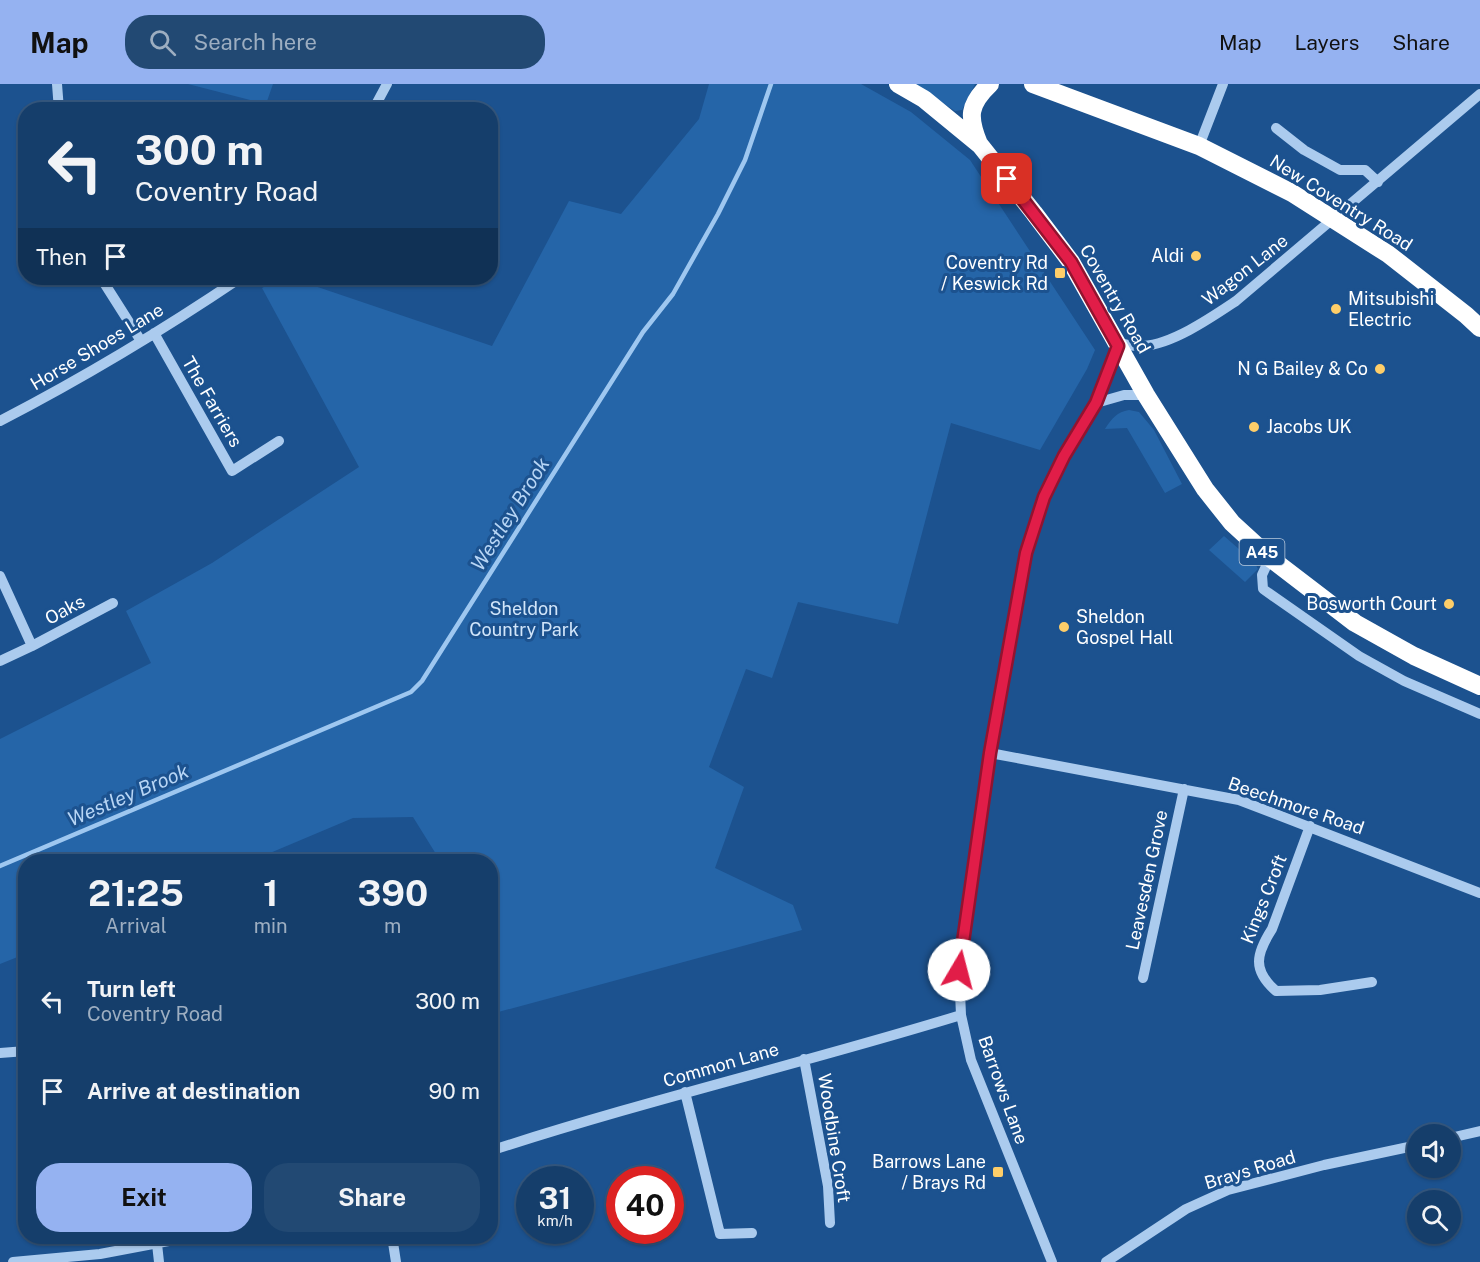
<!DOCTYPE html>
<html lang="en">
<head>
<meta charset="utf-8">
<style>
	body { margin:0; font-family:"Public Sans",sans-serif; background:#224973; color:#f1f3f6; height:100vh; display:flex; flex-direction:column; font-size:22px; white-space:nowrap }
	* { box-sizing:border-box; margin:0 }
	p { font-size:20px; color:#9daec1 }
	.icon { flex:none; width:33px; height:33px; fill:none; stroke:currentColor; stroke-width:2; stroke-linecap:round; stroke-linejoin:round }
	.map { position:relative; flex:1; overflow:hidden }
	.drawer { position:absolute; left:18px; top:770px; width:480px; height:390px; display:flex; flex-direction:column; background:#153e6b; border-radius:24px; box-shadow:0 2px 4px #0004,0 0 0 2px #34577e }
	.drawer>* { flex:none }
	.guide { position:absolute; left:18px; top:18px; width:480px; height:183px; border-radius:24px; box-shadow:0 2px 4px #0004,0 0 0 2px #34577e; background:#153e6b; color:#f1f3f6; overflow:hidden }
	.buttons { position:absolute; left:1407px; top:1040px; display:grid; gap:12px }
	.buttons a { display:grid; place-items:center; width:54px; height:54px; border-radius:50%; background:#153e6b; box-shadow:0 2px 4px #0004,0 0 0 2px #34577e; font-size:30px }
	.speed { position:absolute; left:516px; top:1082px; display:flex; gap:12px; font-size:30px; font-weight:700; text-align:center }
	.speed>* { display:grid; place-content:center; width:78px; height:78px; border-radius:50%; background:#153e6b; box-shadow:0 2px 4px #0004,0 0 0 2px #34577e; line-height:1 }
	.speed small { font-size:15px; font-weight:400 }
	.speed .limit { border:9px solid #d22; background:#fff; color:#111 }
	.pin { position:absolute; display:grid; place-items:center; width:51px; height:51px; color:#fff; margin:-26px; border-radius:12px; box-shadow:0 3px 9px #0006 }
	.me { position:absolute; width:66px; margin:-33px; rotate:8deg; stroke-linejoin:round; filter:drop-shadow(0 0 4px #0008) }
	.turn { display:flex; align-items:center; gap:21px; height:126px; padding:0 18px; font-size:27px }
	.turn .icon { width:78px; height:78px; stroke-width:2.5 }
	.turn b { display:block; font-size:42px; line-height:51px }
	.then { display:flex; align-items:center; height:57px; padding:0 18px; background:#0003; gap:12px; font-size:22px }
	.eta { display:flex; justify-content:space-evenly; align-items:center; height:102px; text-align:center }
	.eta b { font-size:36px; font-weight:700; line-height:42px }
	.cta { display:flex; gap:12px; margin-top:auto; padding:12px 18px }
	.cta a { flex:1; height:69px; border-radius:24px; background:#95b2f1; color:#111; font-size:24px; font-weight:700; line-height:69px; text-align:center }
	.cta a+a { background:#224973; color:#f1f3f6 }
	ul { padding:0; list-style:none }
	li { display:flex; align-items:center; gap:18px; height:90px; padding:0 18px }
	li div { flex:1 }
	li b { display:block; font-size:22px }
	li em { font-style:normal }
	header { display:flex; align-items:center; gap:36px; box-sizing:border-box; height:84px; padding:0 30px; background:#95b2f1; color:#111 }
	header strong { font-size:28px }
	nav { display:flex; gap:33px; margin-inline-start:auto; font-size:21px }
	.search { width:420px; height:54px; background:#224973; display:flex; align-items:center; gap:15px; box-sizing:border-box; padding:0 21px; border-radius:24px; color:#9daec1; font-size:22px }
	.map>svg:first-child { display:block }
	.green { fill:#2565a8 }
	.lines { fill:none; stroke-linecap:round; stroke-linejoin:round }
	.stream { stroke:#9ec7f0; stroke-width:4.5 }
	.minor { stroke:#abcbee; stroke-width:10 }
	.highway { stroke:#fff; stroke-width:18 }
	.route-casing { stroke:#92132f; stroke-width:15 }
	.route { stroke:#e11d48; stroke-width:10 }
	.poi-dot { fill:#fece69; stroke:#1c528f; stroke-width:2 }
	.labels { text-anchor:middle; stroke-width:6; stroke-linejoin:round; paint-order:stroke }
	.shield { fill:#1c528f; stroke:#bbcbdd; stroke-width:1.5 }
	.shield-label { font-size:16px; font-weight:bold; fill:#fff }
	.street-label { font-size:18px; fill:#fff; stroke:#1c528f }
	.poi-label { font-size:18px; fill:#fff; stroke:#1c528f; text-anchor:end }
	.park-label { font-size:18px; fill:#d1e5fa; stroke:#1c528f }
	.water-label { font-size:20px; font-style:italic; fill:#b7d5f5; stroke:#1c528f }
</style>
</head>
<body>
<header>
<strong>Map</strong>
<div class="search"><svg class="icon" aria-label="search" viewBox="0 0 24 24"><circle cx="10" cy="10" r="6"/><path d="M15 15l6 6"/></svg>Search here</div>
<nav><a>Map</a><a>Layers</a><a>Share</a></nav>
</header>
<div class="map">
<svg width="1480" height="1178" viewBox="0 0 1480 1178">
	<rect width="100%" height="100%" fill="#1c528f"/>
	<!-- green -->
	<path class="green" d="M188,0h85l-7,20z
		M709,0h152l50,28 59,48 125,190 -8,19 -47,81 -89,-27 -53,201 -100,-22 -26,76 -26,-9 -37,98 35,20 -29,81 78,37 9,25 -311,84 -1,-153h-55l1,-7 -23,-37 -60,1 -102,43h-225l-1,93 -25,10v-225l151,-76 -25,-52 86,-48 147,-96 -97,-179 19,-10h10l201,68 77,-145 52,13 78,-95z
		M914,0h61l-13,26 -7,1z
		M1129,326l10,2 15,18 28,54 -17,9 -38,-65 -22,1c7,-11 12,-17 24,-19z
		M1224,452l31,27 3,6 -13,13 -36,-32z"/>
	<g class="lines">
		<!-- stream -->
		<path class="stream" d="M0,782l411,-174 11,-11 221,-349 30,-38 45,-80 27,-54 26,-76"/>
		<!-- minor -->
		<path class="minor" d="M57,0l2,26
			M373,26l14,-26
			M1276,44l28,22 36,20h25l13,12
			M1199,62l24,-62
			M101,194l40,63
			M154,249l78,138 47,-30
			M1116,258c9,2 18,5 27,4 30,-2 69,-29 93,-45l244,-207
			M1096,319l28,-8h22
			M0,337c83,-43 163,-91 240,-143
			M1270,474l-8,17 1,14 96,67 45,25 76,33
			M0,492l32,70 -32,15
			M32,562l81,-43
			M990,669l249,47 241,93
			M1310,742l-38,103c-16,25 -20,41 4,62l44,-1 52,-8
			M1143,894l41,-189
			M0,969l26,-2
			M804,975l24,127 2,37
			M685,1008l35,142 32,-1
			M1450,1054l30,-7
			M490,1067c156,-51 315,-88 471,-136
			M392,1152l4,26
			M157,1160l2,18
			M13,1178l87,-8 95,-18
			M1052,1178l-81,-202 -10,-45 -2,-45 31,-217 36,-200 18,-56 20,-41 32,-53 22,-57
			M1106,1178l80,-53 42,-19 96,-25 94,-20"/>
		<!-- highway -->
		<path class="highway" d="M898,0l26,15 56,46 54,68 37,49 75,133 59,94 27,34 38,35 85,65 59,33 66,30
			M1033,0l166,62 93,47 96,61 78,61 14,13
			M979,60c-11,-27 -11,-39 11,-60"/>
	</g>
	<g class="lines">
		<!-- route casing -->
		<g class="route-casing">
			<path id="route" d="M959,886l31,-217 36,-200 18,-56 20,-41 32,-53 22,-57 -47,-84 -64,-83"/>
		</g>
		<!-- route -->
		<use href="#route" class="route"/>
	</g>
	<!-- markers -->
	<g class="poi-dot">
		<circle cx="1196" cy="172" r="6"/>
		<rect x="1054" y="183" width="12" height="12" rx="3"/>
		<circle cx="1336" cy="225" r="6"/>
		<circle cx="1380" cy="285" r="6"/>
		<circle cx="1254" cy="343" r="6"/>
		<circle cx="1449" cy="520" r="6"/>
		<circle cx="1064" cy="543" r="6"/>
		<rect x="992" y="1082" width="12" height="12" rx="3"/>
	</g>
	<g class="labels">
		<!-- shield labels -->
		<rect class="shield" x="1239.5" y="455" width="45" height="26" rx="4.5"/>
		<g class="shield-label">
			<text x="1262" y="474">A45</text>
		</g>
		<!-- street labels -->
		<g class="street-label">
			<text transform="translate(1341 119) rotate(32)" y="6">New Coventry Road</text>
			<text transform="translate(1245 186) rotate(-38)" y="6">Wagon Lane</text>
			<text transform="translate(1115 215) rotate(60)" y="6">Coventry Road</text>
			<text transform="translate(97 263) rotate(-31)" y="6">Horse Shoes Lane</text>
			<text transform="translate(212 318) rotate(60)" y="6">The Farriers</text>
			<text transform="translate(65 526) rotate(-28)" y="6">Oaks</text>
			<text transform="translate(1296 722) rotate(19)" y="6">Beechmore Road</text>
			<text transform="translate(1147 796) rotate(-78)" y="6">Leavesden Grove</text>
			<text transform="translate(1264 815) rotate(-68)" y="6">Kings Croft</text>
			<text transform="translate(721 981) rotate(-16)" y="6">Common Lane</text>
			<text transform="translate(1003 1006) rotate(70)" y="6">Barrows Lane</text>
			<text transform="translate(834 1054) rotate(81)" y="6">Woodbine Croft</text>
			<text transform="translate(1250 1086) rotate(-17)" y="6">Brays Road</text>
		</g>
		<!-- poi labels -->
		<g class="poi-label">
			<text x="1184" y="178">Aldi</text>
			<text x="1048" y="185">Coventry Rd<tspan x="1048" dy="21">/ Keswick Rd</tspan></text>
			<text x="1348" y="221" text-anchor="start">Mitsubishi<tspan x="1348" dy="21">Electric</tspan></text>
			<text x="1368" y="291">N G Bailey &amp; Co</text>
			<text x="1266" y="349" text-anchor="start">Jacobs UK</text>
			<text x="1437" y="526">Bosworth Court</text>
			<text x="1076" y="539" text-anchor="start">Sheldon<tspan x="1076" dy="21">Gospel Hall</tspan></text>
			<text x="986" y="1084">Barrows Lane<tspan x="986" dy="21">/ Brays Rd</tspan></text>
		</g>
		<!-- park labels -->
		<g class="park-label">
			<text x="524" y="531">Sheldon<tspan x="524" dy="21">Country Park</tspan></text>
		</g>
		<!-- water labels -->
		<g class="water-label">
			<text transform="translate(510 430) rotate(-58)" y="7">Westley Brook</text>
			<text transform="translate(128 711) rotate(-23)" y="7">Westley Brook</text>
		</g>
	</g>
</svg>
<div class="buttons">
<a><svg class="icon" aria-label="sound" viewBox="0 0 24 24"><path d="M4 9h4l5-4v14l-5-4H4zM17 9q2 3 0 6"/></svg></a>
<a><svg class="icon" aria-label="search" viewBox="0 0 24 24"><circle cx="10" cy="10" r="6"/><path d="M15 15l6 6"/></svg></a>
</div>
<div class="speed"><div>31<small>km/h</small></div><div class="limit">40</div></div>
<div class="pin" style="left:1007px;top:95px;background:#d93025"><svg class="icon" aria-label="arrive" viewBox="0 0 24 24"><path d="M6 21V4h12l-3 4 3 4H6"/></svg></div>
<svg class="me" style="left:959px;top:886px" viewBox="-20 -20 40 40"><circle r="19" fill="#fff"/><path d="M0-13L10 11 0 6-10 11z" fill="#e11d48"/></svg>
<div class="guide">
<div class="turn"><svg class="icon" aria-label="left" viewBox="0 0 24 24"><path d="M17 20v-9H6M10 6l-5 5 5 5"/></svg><div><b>300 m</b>Coventry Road</div></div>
<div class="then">Then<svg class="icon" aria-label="arrive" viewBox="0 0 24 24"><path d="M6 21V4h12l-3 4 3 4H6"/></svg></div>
</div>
<section class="drawer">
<div class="eta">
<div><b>21:25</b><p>Arrival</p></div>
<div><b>1</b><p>min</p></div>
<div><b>390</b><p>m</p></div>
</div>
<ul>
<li><svg class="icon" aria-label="left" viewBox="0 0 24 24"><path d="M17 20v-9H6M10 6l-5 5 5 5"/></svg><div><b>Turn left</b><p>Coventry Road</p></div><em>300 m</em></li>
<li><svg class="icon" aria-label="arrive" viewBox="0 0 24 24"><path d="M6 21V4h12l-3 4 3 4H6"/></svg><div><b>Arrive at destination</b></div><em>90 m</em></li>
</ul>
<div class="cta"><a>Exit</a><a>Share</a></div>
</section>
</div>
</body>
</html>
